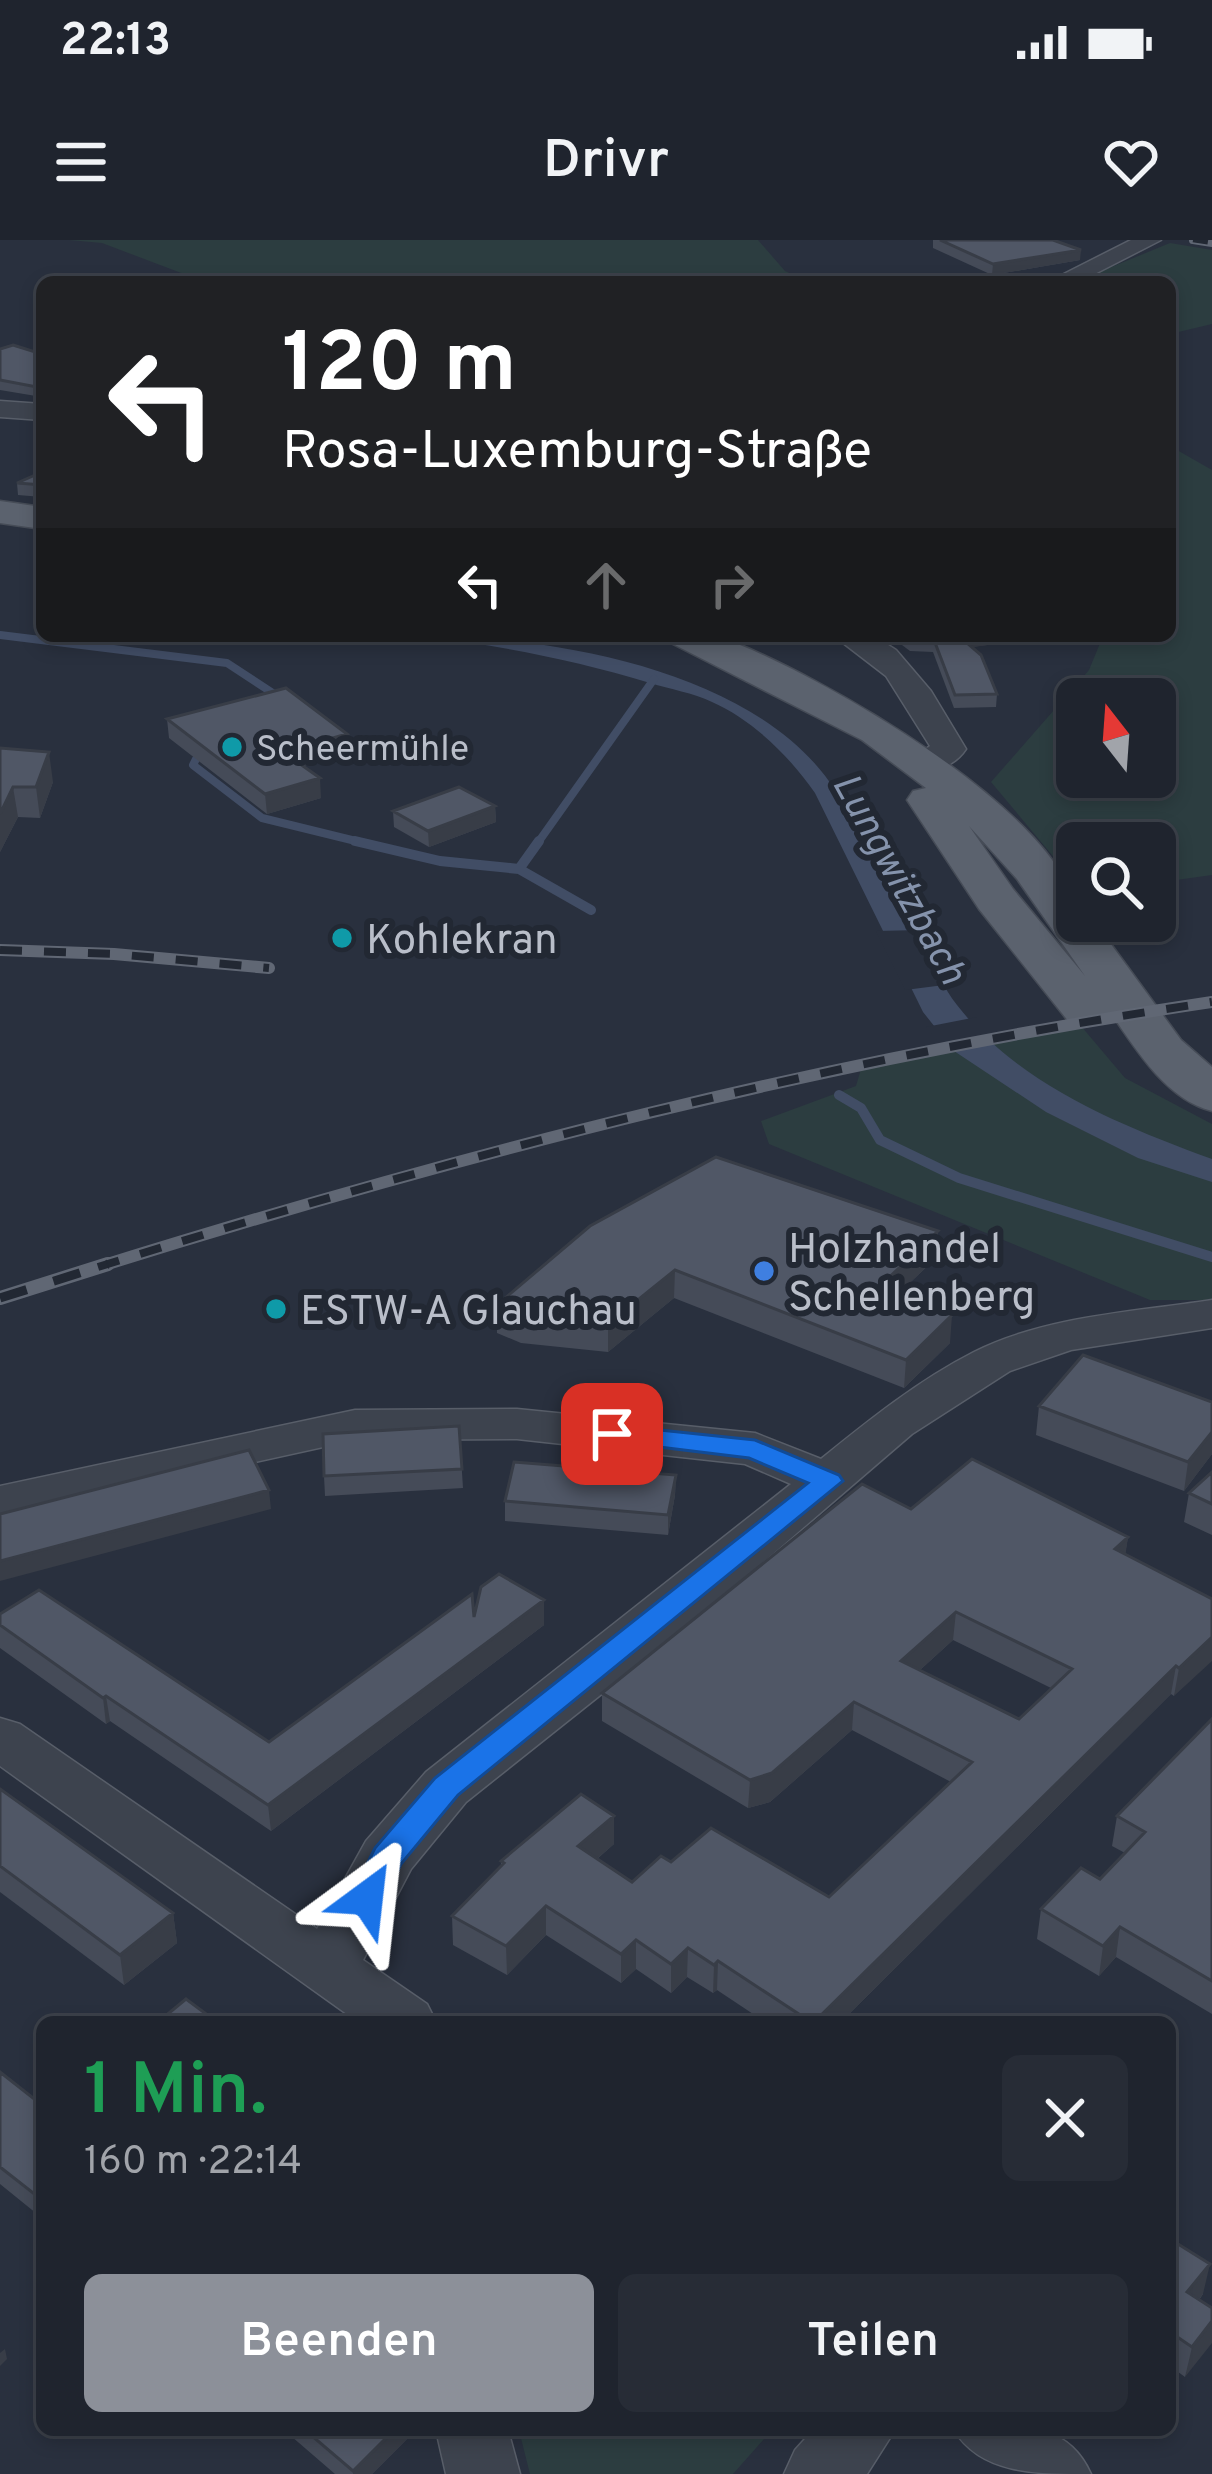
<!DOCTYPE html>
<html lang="de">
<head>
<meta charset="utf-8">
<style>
	body { margin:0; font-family:Overpass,sans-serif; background:#272c36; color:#f1f3f6; height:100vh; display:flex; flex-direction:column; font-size:45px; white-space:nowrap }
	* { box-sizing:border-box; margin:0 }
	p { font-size:39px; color:#a1a4aa }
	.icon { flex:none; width:66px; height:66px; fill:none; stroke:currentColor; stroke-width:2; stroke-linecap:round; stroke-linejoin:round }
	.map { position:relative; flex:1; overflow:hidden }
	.sheet { position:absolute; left:36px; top:1776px; width:1140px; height:420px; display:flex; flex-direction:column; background:#1f242e; border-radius:18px; box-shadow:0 6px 18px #0003,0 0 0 3px #3c414a }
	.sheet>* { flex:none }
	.guide { position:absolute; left:36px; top:36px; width:1140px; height:366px; border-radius:18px; box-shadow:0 6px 18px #0003,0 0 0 3px #3c414a; background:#202124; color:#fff; overflow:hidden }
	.needle { width:78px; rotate:343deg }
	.controls { position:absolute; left:1056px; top:438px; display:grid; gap:24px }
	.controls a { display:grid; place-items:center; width:120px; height:120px; border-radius:18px; background:#1f242e; box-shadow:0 6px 18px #0003,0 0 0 3px #3c414a; font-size:60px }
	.pin { position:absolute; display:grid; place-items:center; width:102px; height:102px; color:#fff; margin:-51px; border-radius:24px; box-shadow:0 6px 18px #0006 }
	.me { position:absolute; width:132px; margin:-66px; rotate:30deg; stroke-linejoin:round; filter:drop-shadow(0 0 9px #0008) }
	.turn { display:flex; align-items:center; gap:42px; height:252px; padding:0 48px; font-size:54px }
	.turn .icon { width:156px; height:156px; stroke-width:2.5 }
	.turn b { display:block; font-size:84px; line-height:102px }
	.lanes { display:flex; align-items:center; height:114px; padding:0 48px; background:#0003; justify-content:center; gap:60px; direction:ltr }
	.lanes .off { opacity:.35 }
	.round { display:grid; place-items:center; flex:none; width:126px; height:126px; border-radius:18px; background:#272c36 }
	.head { display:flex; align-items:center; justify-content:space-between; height:204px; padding:0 48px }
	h1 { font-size:72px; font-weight:600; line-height:90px; color:#1e9e55 }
	.action { display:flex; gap:24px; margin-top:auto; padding:24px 48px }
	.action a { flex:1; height:138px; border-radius:18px; background:#8c9099; color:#fff; font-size:48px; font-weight:600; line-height:138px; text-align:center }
	.action a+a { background:#272c36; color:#f1f3f6 }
	.status { display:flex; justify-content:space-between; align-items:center; height:84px; padding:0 60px; background:#1f242e; direction:ltr }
	.status svg { height:33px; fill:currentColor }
	header { display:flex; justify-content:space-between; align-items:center; height:156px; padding:0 48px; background:#1f242e; font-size:54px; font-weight:600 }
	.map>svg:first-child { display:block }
	.green { fill:#2c3d40; fill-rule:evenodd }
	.water { fill:#414d65 }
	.pier { fill:#29303e }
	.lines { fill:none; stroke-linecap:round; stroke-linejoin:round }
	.stream-far1 { stroke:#414d65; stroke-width:8 }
	.stream { stroke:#414d65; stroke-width:10 }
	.minor-casing { stroke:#585e69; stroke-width:3 }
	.major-casing { stroke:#464c57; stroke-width:3 }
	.minor { fill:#3d434e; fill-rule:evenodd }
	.major { fill:#5b626e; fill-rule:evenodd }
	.rail-far2-casing { stroke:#606774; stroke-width:8 }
	.rail-far1-casing { stroke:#606774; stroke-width:12 }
	.rail-casing { stroke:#606774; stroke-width:14 }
	.rail-far2 { stroke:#222833; stroke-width:4.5; stroke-dasharray:15; stroke-linecap:butt }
	.rail-far1 { stroke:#222833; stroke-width:8; stroke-dasharray:22; stroke-linecap:butt }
	.rail { stroke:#222833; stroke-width:9; stroke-dasharray:28; stroke-linecap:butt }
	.wall { fill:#454b58; fill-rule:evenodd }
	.shaded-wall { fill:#383d47 }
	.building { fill:#505766; stroke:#383d47; stroke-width:3; fill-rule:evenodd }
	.route { fill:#1a73e8; stroke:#114b97; stroke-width:3 }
	.culture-dot { fill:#0f9aa8; stroke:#222833; stroke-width:4.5 }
	.shop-dot { fill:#3f7fe0; stroke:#222833; stroke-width:4.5 }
	.labels { text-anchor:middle; stroke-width:12; stroke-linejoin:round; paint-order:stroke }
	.far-poi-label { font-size:36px; fill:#b9bec9; stroke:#222833; text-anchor:start }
	.far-water-label { font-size:39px; font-style:italic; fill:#8593ac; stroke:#222833 }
	.poi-label { font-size:42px; fill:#b9bec9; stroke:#222833; text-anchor:start }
</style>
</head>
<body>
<div class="status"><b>22:13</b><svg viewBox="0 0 49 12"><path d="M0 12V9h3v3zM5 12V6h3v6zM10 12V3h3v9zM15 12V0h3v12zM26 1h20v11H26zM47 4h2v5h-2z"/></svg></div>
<header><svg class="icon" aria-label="menu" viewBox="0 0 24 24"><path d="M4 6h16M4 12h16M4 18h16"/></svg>Drivr<svg class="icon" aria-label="heart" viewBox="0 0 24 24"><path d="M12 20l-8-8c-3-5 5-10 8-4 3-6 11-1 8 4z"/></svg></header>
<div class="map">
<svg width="1212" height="2234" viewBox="0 0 1212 2234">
	<rect width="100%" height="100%" fill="#29303e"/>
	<!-- green -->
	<path class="green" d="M69,0h689l27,31 23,11h-603l-103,-39z
		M1170,3l42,7v74l-42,10v-52h-95z
		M1170,206l42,24v405l-57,8v-40h-78v42l-86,-103 98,-112 14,-34h67zM1077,459h78v78h-78z
		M1081,786l44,52 87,46v176h-62l-381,-156 -8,-23 95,-35 5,-17z
		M519,2190h253l-39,44h-203z"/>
	<!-- water -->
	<path class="water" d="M423,396c131,0 336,35 412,154 33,51 60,107 90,159 10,18 19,40 32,56 62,80 163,120 255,154v23l-74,-24 -92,-46 -92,-61 -31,-39 -108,-219c-25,-36 -62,-73 -103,-91 -19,-9 -42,-13 -62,-19 -75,-23 -149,-37 -227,-47z"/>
	<!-- pier -->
	<path class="pier" d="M921,690l31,54 -47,6 -29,-59z
		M977,777l25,24 -55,11 -21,-25z"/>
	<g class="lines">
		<!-- stream-far1 -->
		<path class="stream-far1" d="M0,395l227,28 58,38
			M196,519l-3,6 69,53 106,26
			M537,604l117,-165"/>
		<!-- stream -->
		<path class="stream" d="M355,601l85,20 79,8 72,41
			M519,629l20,-28
			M839,855l22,13 19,32 79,38 253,79"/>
		<!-- minor casing -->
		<g class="minor-casing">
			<path id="minor" d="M1131,0h30l-82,42h-31z
				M0,161l42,3v16l-42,-3z
				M834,396h40l22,14 35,41 35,58c-11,17 -33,25 -52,20l-5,-7 21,-16 -44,-70z
				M1212,1060v28l-141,22 -61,21 -98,63 -201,173 -245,195 -55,67 -48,91 64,44 9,18h-78l-358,-256v-48l20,6 297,205 49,-88 60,-69 365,-288 -46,-20 -228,-25 -162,1 -355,78v-32l355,-76 162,-1 238,24 66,26c48,-39 98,-79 153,-107 72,-36 160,-40 238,-52z
				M436,2190h72l12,44h-74z
				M813,2190h82l-28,44h-83l11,-24z
				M954,2190c56,0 110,-16 137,44 -56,0 -110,0 -137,-44z"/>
		</g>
		<!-- major casing -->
		<g class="major-casing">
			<path id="major" d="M0,261l42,6v22l-42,-6z
				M667,396c17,0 39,-4 55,2 89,31 355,181 355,283h17l87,119 31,27v44c-45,-11 -76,-61 -101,-98l-6,9 -18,4 -18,-4 -90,-113 -72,-109 6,-9 13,-3 -64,-48 -189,-96zM969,586l48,53 68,97 -72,-87z"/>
		</g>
		<!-- minor -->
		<use href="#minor" class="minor"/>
		<!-- major -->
		<use href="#major" class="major"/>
		<!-- rail-far2 casing -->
		<g class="rail-far2-casing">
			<path id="rail-far2" d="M1193,0l19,3"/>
		</g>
		<!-- rail-far1 casing -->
		<g class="rail-far1-casing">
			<path id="rail-far1" d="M0,710l114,4 155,14
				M98,1027c366,-114 734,-209 1114,-265"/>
		</g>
		<!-- rail casing -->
		<g class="rail-casing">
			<path id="rail" d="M0,1058l108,-34"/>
		</g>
		<!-- rail-far2 -->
		<use href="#rail-far2" class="rail-far2"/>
		<!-- rail-far1 -->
		<use href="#rail-far1" class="rail-far1"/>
		<!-- rail -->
		<use href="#rail" class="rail"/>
	</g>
	<!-- wall -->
	<path class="wall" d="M933,0h120l27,20 -88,15 -59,-27z
		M0,109l42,5v43l-42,-7z
		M42,199v15l-4,-1 -1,-12z
		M42,232v25l-24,-2 -1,-12z
		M890,396h114l-1,7 -32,4 26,47 -1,13 -42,1 -21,-56 -23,-1z
		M167,479l181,35 -45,12 18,32 -54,16 -98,-76z
		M0,508l53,34 -13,36 -22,-1 -18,35z
		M495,566l1,16 -67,25 -35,-20 -1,-16z
		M590,986l348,5 -2,27 -38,36 52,49 -46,45 -230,-90 -66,54 -87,-9 -24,-10v-28z
		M1212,1162v52l-28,37 -148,-56 3,-29z
		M459,1186l4,62 -138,8 -1,-20z
		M1212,1232v63l-28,-13 5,-29z
		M676,1235l-1,20 -7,40 -163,-14v-20z
		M911,1269l217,28 -3,17 87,45 -38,97 -3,-2 -330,328h-76l-48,-32 -4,3 -26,-16 -16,16 -35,-24 -15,14 -75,-48 -39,40 -54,-30 -1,-29 49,-50v-5l113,-45v28l-17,15 35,23 39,-20 158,35 122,-115 -99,-52 -82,72 -22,6 -146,-87v-28zM953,1400l98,48 -32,31 -99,-49z
		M544,1360v25l-273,206 -161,-110 -4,3 -106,-76v-34l269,128 205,-125z
		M1212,1479v295l-96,-57 -17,19 -62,-37 4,-30 59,-30 25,-26 -13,-7 5,-30z
		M0,1549l173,124 4,30 -53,42 -124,-93z
		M0,1832l42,33v113l-42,-34z
		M1170,1999l33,55 -4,6 13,8 -27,69 -15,-11z
		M284,2190h125v7l-37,37h-37z"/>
	<!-- shaded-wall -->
	<path class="shaded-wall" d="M1081,10l-1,10 -88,15 1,-11z
		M959,396h45l-1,7 -45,6z
		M347,494l1,20 -64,17 -1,-19z
		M49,512l4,30 -13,36 -4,-31z
		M320,538l1,20 -54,16 -2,-20z
		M13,547l5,30 -18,35v-38z
		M495,566l1,16 -67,25 -1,-16z
		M938,991l-2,27 -59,56 2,-27z
		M675,1030l-1,28 -66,54v-28z
		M952,1075l-2,28 -46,45 2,-28z
		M1212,1192v22l-28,37 4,-29z
		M676,1235l-1,20 -7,40v-20z
		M269,1250l2,19 -271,72v-20z
		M1128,1297l-4,28 -9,-16z
		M544,1360v25l-273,206 -3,-26z
		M956,1372l-3,28 -54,49 2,-28z
		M1212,1397v24l-38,35 5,-28z
		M1176,1426l-5,28 -330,328h-27z
		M106,1456l4,25 -4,3 -3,-26z
		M854,1462l-2,28 -82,72 -22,6 2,-28z
		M614,1576v28l-36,31v-29z
		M546,1666v29l-39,40 -1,-29z
		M173,1673l4,30 -53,42 -4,-30z
		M1120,1687l-4,30 -17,19 4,-30z
		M636,1700v29l-15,14v-29z
		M688,1708l-1,29 -16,16v-29z
		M718,1721l-1,29 -4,3 1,-28z
		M1210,2024l-7,30 -22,28 6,-30z
		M1212,2081v22l-27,34 7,-30z
		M5,2109l2,10 -7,7v-13z
		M394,2190h15v7l-37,37h-19v-3z"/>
	<!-- building -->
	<path class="building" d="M940,0h113l28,10 -88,14z
		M13,105l29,9v34l-42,-8v-31z
		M42,232v13l-25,-2z
		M907,396h54h-2l22,19 16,39 -42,1 -21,-55 -23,-1z
		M286,448l61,46 -64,18 37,26 -55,16 -98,-75z
		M0,508l49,4 -13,35h-23l-13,27z
		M459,547l36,19 -67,25 -35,-20z
		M716,917l222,74 -59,56 73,28 -46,45 -231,-90 -67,54 -88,-8 -23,-11 93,-79z
		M1083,1115l129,47v30l-24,30 -149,-56z
		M459,1186l3,43 -138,7 -1,-42z
		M249,1210l20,40 -269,71v-47z
		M972,1219l156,78 -13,12 97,50v38l-33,31 -3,-2 -362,356h-3l-93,-61 -4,4 -26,-17 -17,16 -35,-24 -15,14 -75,-48 -40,40 -54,-30 52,-53 -3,-2 80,-67 33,22 -36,30 54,36 29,-26 10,6 40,-34 118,69 143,-135 -118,-60 -82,71 -22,7 -148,-87 260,-209 49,25zM956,1372l116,57 -53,50 -118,-58z
		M514,1222l162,13 -8,40 -163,-14z
		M1212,1232v32l-23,-11z
		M499,1334l45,26 -276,205 -162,-109 -3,2 -103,-73v-11l39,-24 230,152 203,-148 2,23 7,-30z
		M1212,1479v262l-92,-54 -17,19 -62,-37 40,-41 19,11 45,-47 -28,-16z
		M0,1549l173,124 -53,42 -120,-89z
		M186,1759l31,23h-59z
		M0,1832l42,33v95l-42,-33z
		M1170,1999l40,25 -23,28 25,16v13l-20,26 -22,-15z
		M305,2190h89l-41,41z"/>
	<!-- route -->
	<path class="route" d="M612,1185l143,15 84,35 4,6 -385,314 -57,69 -22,43 -12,3 -12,-3 -5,-9 25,-50 60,-70 373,-295 -59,-25 -147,-18 -4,-6z"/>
	<!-- markers -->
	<g class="culture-dot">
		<circle cx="232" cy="507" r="12"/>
		<circle cx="342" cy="698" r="12"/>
		<circle cx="276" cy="1069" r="12"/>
	</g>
	<circle class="shop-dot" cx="764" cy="1031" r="12"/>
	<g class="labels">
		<!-- far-poi labels -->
		<g class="far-poi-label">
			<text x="256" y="520">Scheermühle</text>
		</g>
		<!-- far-water labels -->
		<g class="far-water-label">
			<text transform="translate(901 638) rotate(61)" y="14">Lungwitzbach</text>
		</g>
		<!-- poi labels -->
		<g class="poi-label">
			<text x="366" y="713">Kohlekran</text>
			<text x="788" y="1022">Holzhandel<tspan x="788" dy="48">Schellenberg</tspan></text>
			<text x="300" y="1084">ESTW-A Glauchau</text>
		</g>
	</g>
</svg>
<div class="controls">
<a><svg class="needle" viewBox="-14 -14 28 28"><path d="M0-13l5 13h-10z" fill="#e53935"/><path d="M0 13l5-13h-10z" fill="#a1a4aa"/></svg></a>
<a><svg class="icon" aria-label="search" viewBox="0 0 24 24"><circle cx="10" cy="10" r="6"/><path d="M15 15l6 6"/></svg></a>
</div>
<div class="pin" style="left:612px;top:1194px;background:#d93025"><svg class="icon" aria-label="arrive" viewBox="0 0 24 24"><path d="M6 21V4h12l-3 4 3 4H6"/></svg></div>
<svg class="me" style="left:367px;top:1658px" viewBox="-20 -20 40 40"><path d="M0-17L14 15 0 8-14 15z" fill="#1a73e8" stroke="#fff" stroke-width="4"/></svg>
<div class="guide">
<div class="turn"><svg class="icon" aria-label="left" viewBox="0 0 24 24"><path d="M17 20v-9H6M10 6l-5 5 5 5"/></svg><div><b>120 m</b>Rosa-Luxemburg-Straße</div></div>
<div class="lanes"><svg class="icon" aria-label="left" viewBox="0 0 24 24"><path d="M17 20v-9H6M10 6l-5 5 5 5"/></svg><svg class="icon off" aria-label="ahead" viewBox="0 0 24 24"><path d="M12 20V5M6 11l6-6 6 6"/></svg><svg class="icon off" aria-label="right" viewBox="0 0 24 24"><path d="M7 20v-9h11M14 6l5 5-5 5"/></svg></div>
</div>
<section class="sheet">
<div class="head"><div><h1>1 Min.</h1><p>160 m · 22:14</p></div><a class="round"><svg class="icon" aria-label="close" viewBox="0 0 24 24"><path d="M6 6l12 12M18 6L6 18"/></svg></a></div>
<div class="action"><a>Beenden</a><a>Teilen</a></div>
</section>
</div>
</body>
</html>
